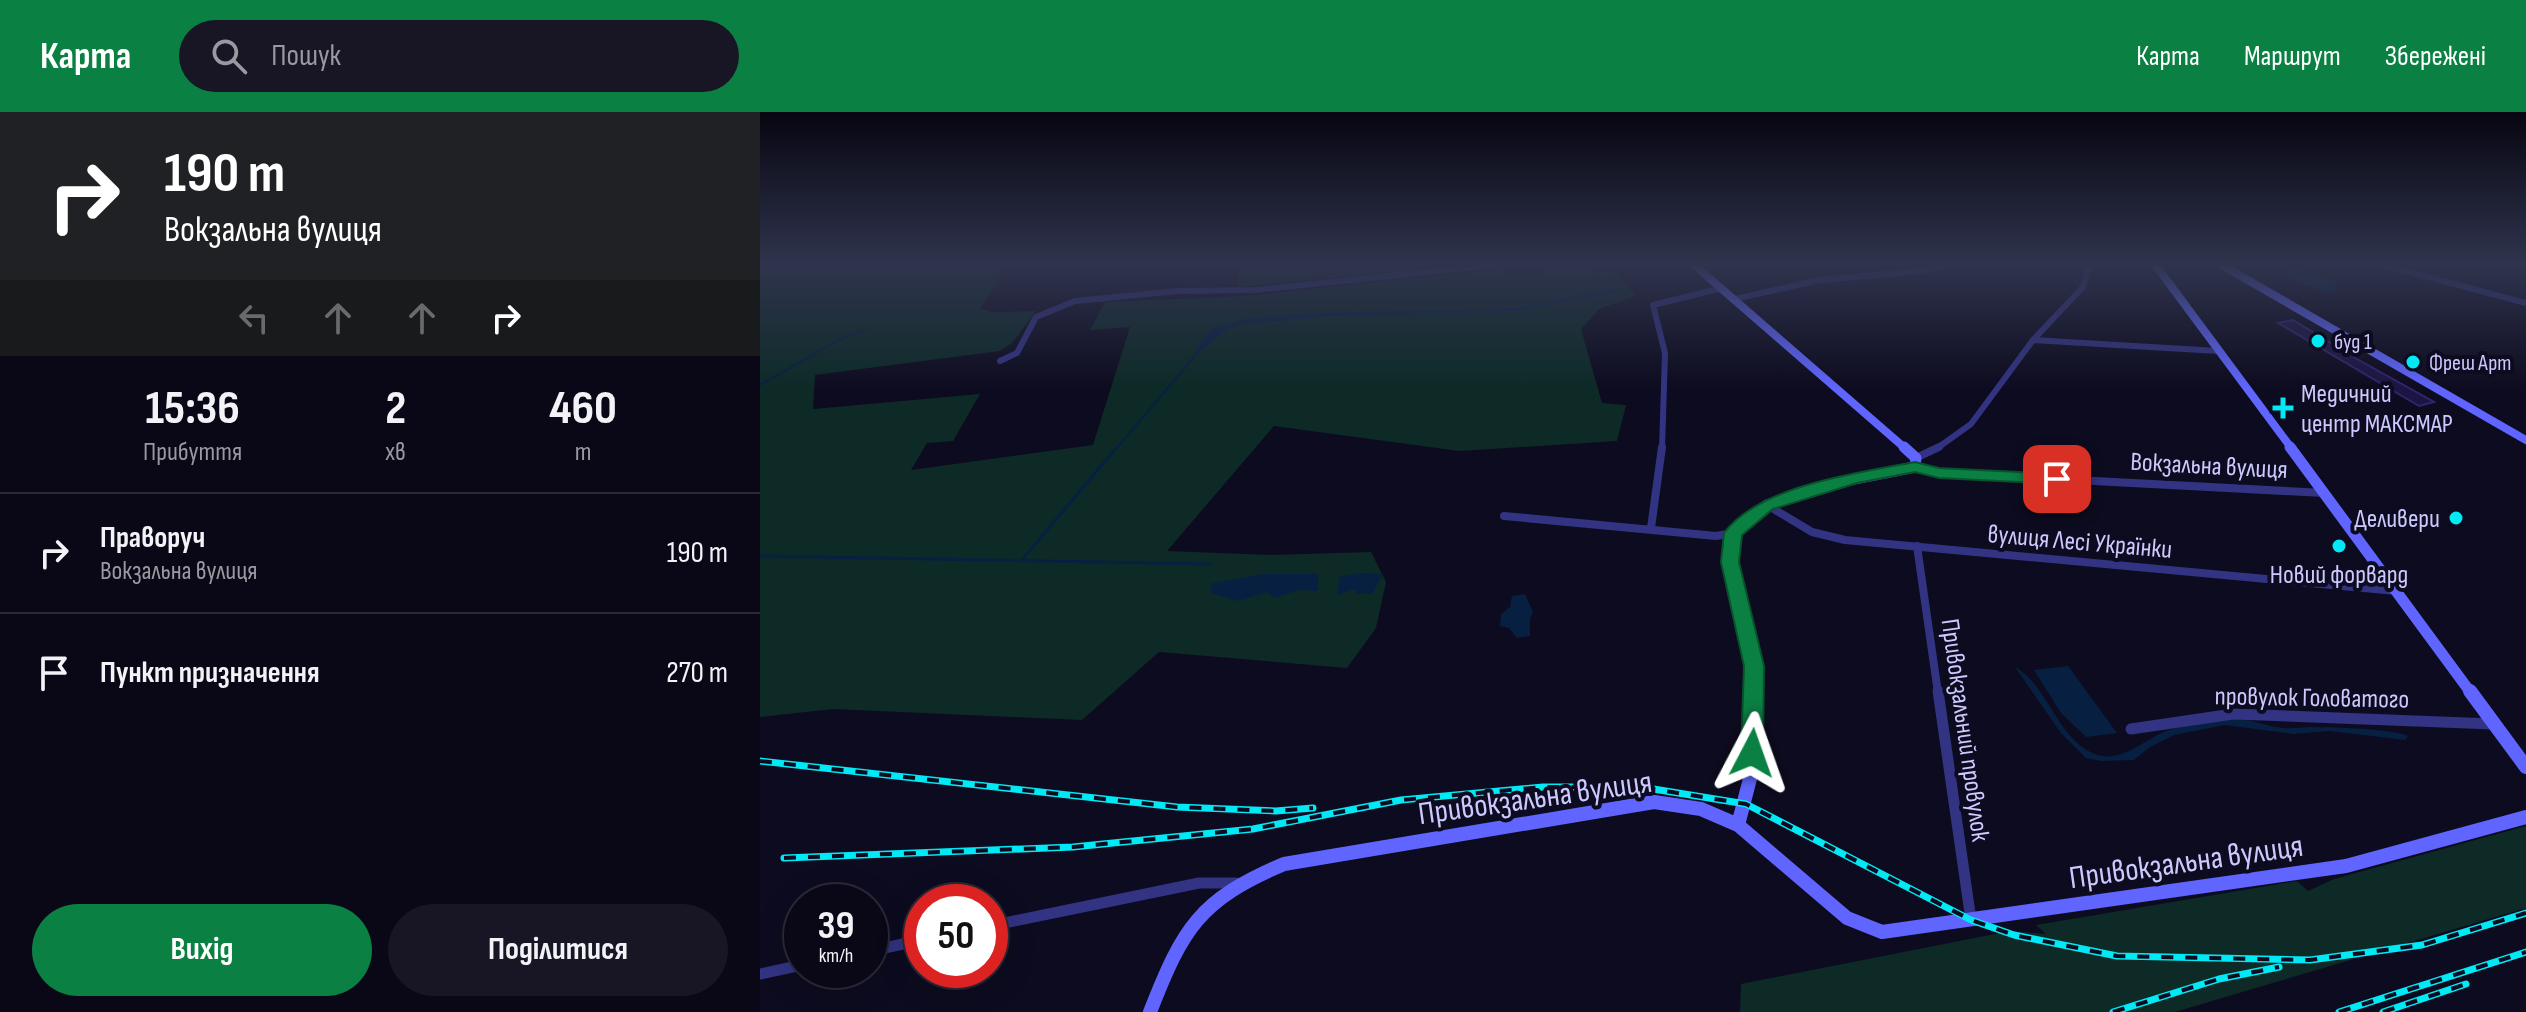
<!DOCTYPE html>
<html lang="uk">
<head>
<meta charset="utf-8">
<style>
	body { margin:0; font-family:"Sofia Sans Condensed",sans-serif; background:#181624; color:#f1f3f6; height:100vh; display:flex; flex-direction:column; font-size:30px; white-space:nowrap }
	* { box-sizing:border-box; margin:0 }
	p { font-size:26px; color:#999aa1 }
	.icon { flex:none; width:44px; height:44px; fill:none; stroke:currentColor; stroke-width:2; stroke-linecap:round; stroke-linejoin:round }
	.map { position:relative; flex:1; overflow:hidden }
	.side { display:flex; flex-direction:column; background:#0a0817; width:760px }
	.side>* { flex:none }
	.top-card { background:#202124; color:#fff; overflow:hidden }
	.speed { position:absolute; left:24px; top:772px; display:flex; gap:16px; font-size:40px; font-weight:700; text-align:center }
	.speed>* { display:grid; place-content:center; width:104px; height:104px; border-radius:50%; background:#0a0817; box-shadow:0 8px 32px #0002,0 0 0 2px #2a2936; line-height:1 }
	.speed small { font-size:20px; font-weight:400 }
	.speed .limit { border:12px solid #d22; background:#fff; color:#111 }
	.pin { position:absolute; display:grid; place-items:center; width:68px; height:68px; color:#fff; margin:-34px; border-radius:16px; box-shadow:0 4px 12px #0006 }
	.me { position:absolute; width:88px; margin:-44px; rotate:4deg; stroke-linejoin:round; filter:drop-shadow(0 0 6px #0008) }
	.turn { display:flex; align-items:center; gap:28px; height:168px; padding:0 32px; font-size:36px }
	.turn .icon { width:104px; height:104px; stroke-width:2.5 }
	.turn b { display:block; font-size:56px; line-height:68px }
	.lanes { display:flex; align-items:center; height:76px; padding:0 32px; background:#0003; justify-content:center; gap:40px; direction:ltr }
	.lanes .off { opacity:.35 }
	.eta { display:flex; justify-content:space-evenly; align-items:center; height:136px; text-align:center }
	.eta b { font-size:48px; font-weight:700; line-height:56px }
	.button { display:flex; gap:16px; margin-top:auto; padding:16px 32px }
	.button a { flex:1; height:92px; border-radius:48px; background:#0b8043; color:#fff; font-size:32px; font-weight:700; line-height:92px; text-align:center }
	.button a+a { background:#181624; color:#f1f3f6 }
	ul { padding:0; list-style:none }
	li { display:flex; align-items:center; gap:24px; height:120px; padding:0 32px; border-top:2px solid #2a2936 }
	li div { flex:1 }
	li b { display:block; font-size:30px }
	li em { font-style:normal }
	header { display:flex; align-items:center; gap:48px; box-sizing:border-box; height:112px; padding:0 40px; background:#0b8043; color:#fff }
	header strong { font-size:38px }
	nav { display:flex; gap:44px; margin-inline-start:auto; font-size:28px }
	.search { width:560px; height:72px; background:#181624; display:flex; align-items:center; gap:20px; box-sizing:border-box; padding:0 28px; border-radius:44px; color:#999aa1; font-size:30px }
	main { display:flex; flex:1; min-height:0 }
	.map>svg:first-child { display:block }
	.green { fill:#0d2a27 }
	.water { fill:#072042 }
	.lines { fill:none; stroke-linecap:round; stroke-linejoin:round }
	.stream-far1 { stroke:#072042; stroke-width:2 }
	.stream { stroke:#072042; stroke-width:3 }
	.building { fill:#1c1542; stroke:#30256f; stroke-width:2 }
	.street-far2 { stroke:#323382; stroke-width:6 }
	.street-far1 { stroke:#323382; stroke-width:8 }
	.street { stroke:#323382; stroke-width:11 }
	.secondary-far2 { stroke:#6065ff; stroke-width:8 }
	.secondary-far1 { stroke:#6065ff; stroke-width:11 }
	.secondary { stroke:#6065ff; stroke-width:14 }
	.rail-casing { stroke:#00e9f4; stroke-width:7 }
	.rail { stroke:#0d0b1f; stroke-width:4; stroke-dasharray:12; stroke-linecap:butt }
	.route { fill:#0b8043; stroke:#07532c; stroke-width:2 }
	.poi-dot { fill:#00e9f4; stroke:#0d0b1f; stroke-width:3 }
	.labels { text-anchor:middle; stroke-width:8; stroke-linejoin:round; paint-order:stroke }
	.far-poi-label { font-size:22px; fill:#ccc9ff; stroke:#0d0b1f; text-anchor:start }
	.poi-label { font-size:26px; fill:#ccc9ff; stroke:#0d0b1f; text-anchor:start }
	.street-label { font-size:26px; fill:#ccc9ff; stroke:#0d0b1f }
	.near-street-label { font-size:32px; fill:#ccc9ff; stroke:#0d0b1f }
</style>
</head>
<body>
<header>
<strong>Карта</strong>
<div class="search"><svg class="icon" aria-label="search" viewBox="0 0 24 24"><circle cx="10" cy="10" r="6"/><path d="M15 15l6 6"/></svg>Пошук</div>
<nav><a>Карта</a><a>Маршрут</a><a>Збережені</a></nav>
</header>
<main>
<section class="side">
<div class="top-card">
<div class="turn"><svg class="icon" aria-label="right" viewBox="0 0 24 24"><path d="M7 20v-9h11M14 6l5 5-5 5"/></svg><div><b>190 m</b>Вокзальна вулиця</div></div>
<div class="lanes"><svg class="icon off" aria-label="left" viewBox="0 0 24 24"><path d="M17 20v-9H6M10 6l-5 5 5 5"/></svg><svg class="icon off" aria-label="ahead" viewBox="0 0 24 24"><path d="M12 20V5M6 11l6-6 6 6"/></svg><svg class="icon off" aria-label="ahead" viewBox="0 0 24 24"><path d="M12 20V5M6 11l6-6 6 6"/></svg><svg class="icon" aria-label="right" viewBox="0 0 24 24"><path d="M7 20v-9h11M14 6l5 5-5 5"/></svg></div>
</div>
<div class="eta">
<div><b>15:36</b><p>Прибуття</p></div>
<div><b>2</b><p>хв</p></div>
<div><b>460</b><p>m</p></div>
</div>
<ul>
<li><svg class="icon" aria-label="right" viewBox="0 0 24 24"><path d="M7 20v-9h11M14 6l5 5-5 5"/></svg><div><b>Праворуч</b><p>Вокзальна вулиця</p></div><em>190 m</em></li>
<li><svg class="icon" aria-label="arrive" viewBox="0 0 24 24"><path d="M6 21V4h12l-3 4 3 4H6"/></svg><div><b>Пункт призначення</b></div><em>270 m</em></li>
</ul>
<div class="button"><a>Вихід</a><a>Поділитися</a></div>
</section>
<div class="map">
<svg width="1766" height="900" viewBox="0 0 1766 900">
	<rect width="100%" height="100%" fill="#0d0b1f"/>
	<!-- green -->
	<path class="green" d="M0,151h248l-27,45 11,4 44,-1 -24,32 -12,8 -185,24 -2,34 167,-15 -27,47 -26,2 -16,27 182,-25 37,-118 -40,3 15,-28 138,-6 258,-27 11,7 32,-3 -3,-9 48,-1 6,10 17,-4 24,27 -37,13 -18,20 21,74 24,2 -9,36 -158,10 -185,-25 -107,125 105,4 99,-3 15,30 -10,46 -29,40 -188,-16 -77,68 -249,-11 -73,8z
		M480,151h178l1,7 -182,17z
		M1766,714v82l-351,104h-435l1,-28 269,-53 36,3 -10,-9 261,-44 11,10 26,-12z"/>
	<!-- water -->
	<path class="water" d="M1491,151l43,2 43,17 -3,10 -12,-1z
		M860,176l2,3 -105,20 -185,5 -88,8 -17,5 -26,22h-6l17,-22 34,-10 71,-6 199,-5z
		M605,461l18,1 -11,20h-16l-1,-5 -18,6 3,-19z
		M503,462h55v17l-19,-1 -25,8 -7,-6 -29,9 -26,-8 -2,-9z
		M765,482l8,18 -3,7v17l-13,2 -8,-10 -9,-2 1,-12 9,-7 2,-11z
		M1308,554l49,67 -31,4 -25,-24 -27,-43z
		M1255,555c34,19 43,76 83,88 26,8 51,-20 74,-26 22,-5 50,-12 73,-9 15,2 33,10 49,8 20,-2 97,0 114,8l-3,4 -76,-9 -36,3 -68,-9 -51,10 -24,12 -16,13 -33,1 -15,-3 -25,-25z"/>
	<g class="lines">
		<!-- stream-far1 -->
		<path class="stream-far1" d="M0,273l84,-48 21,-7
			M356,337l83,-98"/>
		<!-- stream -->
		<path class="stream" d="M0,444l451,8
			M261,449l96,-114"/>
	</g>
	<!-- building -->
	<path class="building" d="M1533,208l64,39 77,43 -15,4 -141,-83z"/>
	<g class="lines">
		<!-- street-far2 -->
		<path class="street-far2" d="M1616,151l150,40
			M975,187l85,-19 101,-9 37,-8
			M1273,228l185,11
			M240,249l17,-8 19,-36 39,-16 103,-10 77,-1 259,-27
			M902,337l3,-96 -12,-48 69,-17
			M1176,337l35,-25 62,-84 50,-53 7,-24"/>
		<!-- street-far1 -->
		<path class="street-far1" d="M1156,346l23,-11
			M1155,355l24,6 385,20
			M1007,393l45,27 33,8 551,51
			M744,404l212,20 17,-3
			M891,416l11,-81
			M1157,434l21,147"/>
		<!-- street -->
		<path class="street" d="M1178,579l33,229
			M1371,617l102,-15 260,10
			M230,814l209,-43h37
			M110,839l52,-11
			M0,862l42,-9"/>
		<!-- secondary-far2 -->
		<path class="secondary-far2" d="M932,151l214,186
			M1394,151l138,186
			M1458,151l308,177"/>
		<!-- secondary-far1 -->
		<path class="secondary-far1" d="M1530,335l181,246
			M996,581c-2,-55 -32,-105 -23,-160l34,-28 87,-26 61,-12 1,-9 -12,-11"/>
		<!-- secondary -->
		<path class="secondary" d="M1710,579l56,76
			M978,713l15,-58 3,-76
			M390,900c33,-84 49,-112 134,-148l370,-62 47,7 37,16 109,93 35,14 464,-66 180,-49"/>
		<!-- rail casing -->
		<g class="rail-casing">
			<path id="rail" d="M0,649l417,46 99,4 37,-3
				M24,746l289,-11 180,-18 148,-29 142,-13h98l105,17 225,116 43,15 103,21 193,4 112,-15 104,-32
				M1353,900l106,-33 60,-12
				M1579,900l187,-60
				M1623,900l83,-28"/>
		</g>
		<!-- rail -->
		<use href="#rail" class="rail"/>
	</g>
	<!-- sky -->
	<linearGradient id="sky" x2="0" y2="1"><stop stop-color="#070611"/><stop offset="0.55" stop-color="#2f344d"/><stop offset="1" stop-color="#2f344d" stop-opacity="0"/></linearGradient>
	<rect width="1766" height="277" fill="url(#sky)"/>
	<!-- route -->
	<path class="route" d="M1155,350l24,6 118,6 9,5 -9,5 -118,-6 -24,-6 -58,11 -84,26 -31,26 -3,27 25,104 -1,87 -3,6h-15l-4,-6 3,-87 -23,-104 3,-29c36,-48 134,-60 191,-71z"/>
	<!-- markers -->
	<g class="poi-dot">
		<circle cx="1558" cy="229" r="8"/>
		<circle cx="1653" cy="250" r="8"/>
		<path d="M1519 284h8v8h8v8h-8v8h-8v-8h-8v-8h8z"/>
		<circle cx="1696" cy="406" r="8"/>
		<circle cx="1579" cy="434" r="8"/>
	</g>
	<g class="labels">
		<!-- far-poi labels -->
		<g class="far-poi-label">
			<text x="1574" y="237">буд 1</text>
			<text x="1669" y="258">Фреш Арт</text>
		</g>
		<!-- poi labels -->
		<g class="poi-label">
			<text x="1541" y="290">Медичний<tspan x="1541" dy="30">центр МАКСМАР</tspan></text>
			<text x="1680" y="415" text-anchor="end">Деливери</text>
			<text x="1579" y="471" text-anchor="middle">Новий форвард</text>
		</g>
		<!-- street labels -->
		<g class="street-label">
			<text transform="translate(1449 353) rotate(3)" y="9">Вокзальна вулиця</text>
			<text transform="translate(1320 429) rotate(5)" y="9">вулиця Лесі Українки</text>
			<text transform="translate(1552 585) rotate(1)" y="9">провулок Головатого</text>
			<text transform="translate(1206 618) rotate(82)" y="9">Привокзальний провулок</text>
		</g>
		<!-- near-street labels -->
		<g class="near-street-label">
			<text transform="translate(775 685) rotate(-8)" y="11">Привокзальна вулиця</text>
			<text transform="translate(1426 749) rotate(-8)" y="11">Привокзальна вулиця</text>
		</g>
	</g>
</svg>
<div class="speed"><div>39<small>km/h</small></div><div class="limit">50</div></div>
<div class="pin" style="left:1297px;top:367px;background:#d93025"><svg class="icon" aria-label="arrive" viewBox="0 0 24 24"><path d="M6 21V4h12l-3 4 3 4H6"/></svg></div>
<svg class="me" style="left:992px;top:641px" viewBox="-20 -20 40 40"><path d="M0-17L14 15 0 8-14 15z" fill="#0b8043" stroke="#fff" stroke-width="4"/></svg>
</div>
</main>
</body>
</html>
